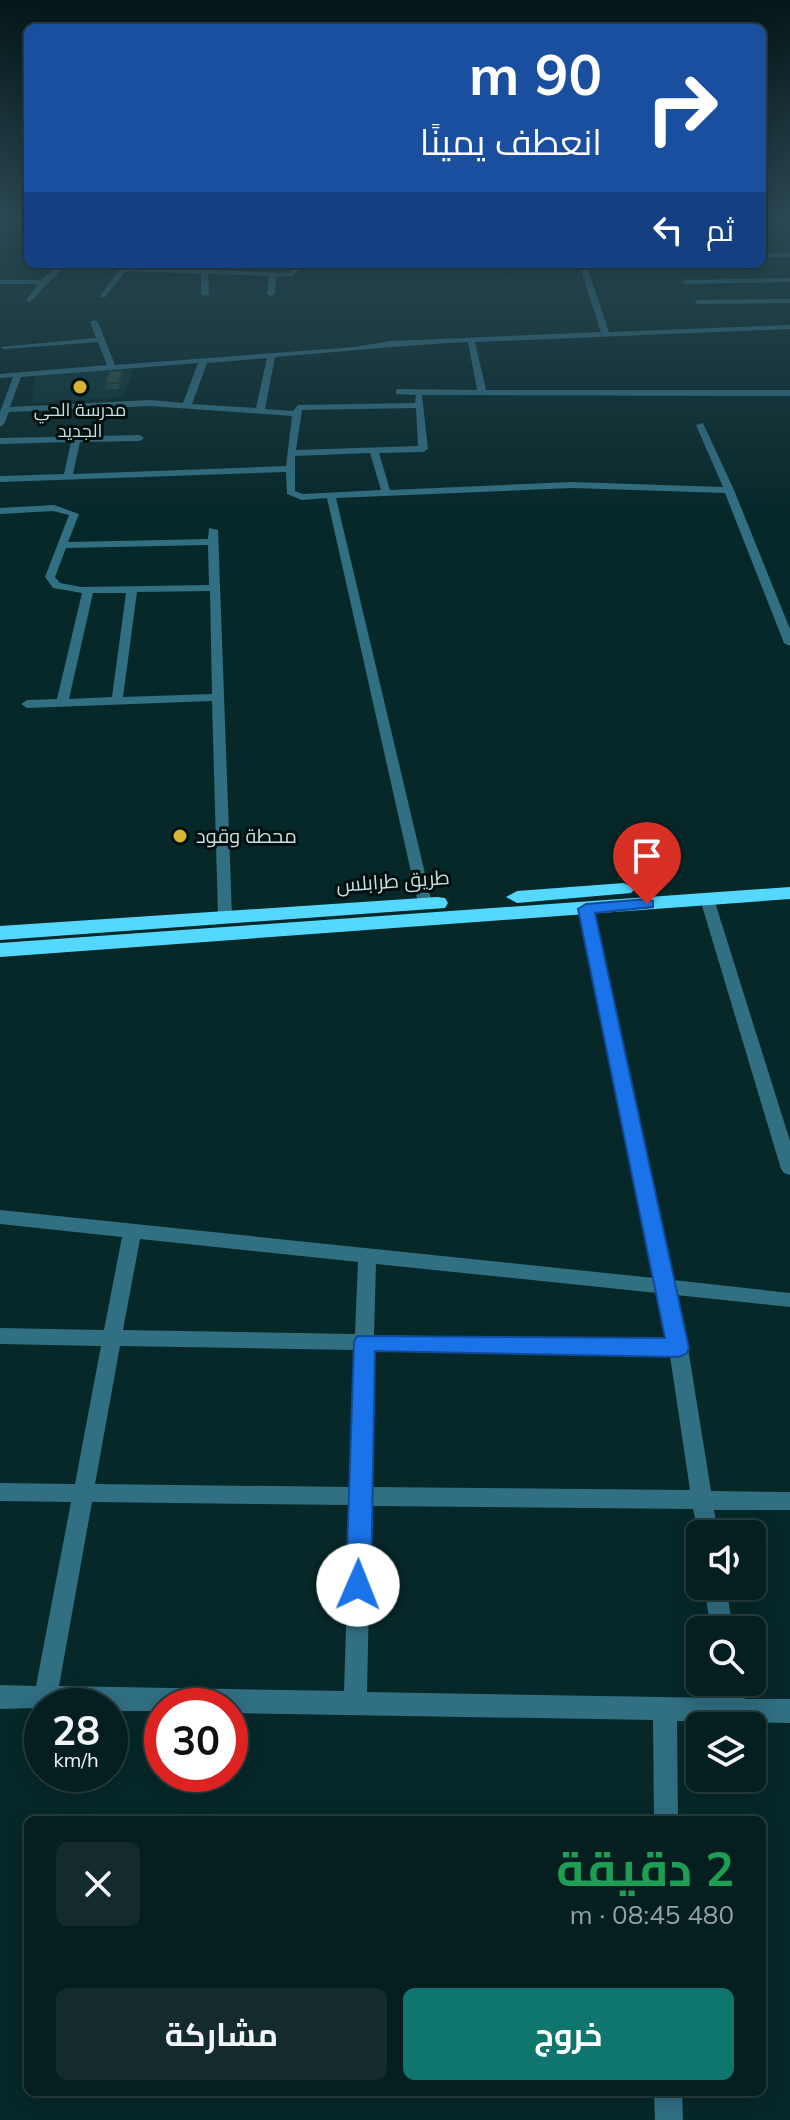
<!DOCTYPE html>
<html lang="ar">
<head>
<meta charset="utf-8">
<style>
	body { margin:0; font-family:Mulish,Cairo,sans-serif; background:#132b2c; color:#f1f3f6; direction:rtl; height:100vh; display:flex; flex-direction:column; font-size:30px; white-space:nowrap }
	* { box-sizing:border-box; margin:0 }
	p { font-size:26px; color:#97a2a4 }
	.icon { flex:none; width:44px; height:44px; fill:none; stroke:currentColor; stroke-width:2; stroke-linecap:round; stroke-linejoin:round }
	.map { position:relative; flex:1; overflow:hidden; direction:ltr }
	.details { position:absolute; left:24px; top:1816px; width:742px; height:280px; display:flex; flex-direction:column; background:#051e1f; border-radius:12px; box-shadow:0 4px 20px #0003,0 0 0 2px #263c3d; direction:rtl }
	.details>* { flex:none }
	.top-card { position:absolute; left:24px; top:24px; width:742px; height:244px; border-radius:12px; box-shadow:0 4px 20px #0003,0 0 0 2px #263c3d; direction:rtl; background:#1a4fa0; color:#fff; overflow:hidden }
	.fabs { position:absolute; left:686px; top:1520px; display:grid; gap:16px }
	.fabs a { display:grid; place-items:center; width:80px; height:80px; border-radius:12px; background:#051e1f; box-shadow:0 4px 20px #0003,0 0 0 2px #263c3d; font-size:40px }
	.speed { position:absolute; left:24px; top:1688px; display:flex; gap:16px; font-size:40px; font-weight:700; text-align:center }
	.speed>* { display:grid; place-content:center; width:104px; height:104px; border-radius:50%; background:#051e1f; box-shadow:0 4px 20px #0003,0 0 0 2px #263c3d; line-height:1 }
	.speed small { font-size:20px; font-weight:400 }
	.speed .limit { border:12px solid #d22; background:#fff; color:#111 }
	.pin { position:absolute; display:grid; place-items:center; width:68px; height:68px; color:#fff; margin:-82px -34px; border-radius:50% 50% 50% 0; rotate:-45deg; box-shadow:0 0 8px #0007 }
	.pin .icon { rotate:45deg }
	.me { position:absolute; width:88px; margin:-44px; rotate:1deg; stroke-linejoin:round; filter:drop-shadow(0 0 6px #0008) }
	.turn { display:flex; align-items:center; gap:28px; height:168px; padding:0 32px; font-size:36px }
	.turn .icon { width:104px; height:104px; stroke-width:2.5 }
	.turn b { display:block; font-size:56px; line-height:68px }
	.then { display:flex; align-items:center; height:76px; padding:0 32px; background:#0003; gap:16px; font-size:30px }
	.round { display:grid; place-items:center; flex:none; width:84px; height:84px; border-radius:12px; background:#132b2c }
	.head { display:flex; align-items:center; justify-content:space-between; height:136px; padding:0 32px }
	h1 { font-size:48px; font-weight:700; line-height:60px; color:#1e9e55 }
	.action { display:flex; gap:16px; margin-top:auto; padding:16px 32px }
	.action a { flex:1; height:92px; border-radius:12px; background:#0f766e; color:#fff; font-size:32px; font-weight:700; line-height:92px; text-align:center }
	.action a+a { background:#132b2c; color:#f1f3f6 }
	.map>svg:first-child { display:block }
	.built { fill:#0a3537 }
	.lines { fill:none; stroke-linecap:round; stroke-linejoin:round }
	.minor { fill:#316f83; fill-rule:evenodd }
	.highway { fill:#55d8ff; fill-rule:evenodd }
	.wall { fill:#25473f }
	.shaded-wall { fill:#1e3933 }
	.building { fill:#2b5249; stroke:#1e3933; stroke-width:2 }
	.route { fill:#1a73e8; stroke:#114b97; stroke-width:2 }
	.poi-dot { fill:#d8b434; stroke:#010f0f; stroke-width:3 }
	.labels { text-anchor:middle; stroke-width:6; stroke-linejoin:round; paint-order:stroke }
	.far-poi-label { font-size:18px; fill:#cadfe0; stroke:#010f0f }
	.poi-label { font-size:20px; fill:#cadfe0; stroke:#010f0f; text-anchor:start }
	.street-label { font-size:20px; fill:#cadfe0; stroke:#010f0f }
</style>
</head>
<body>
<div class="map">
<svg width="790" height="2120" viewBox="0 0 790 2120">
	<rect width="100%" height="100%" fill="#072829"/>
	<!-- built -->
	<path class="built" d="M134,366l-11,31 -91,6 3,-27z"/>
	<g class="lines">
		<!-- minor -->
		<path class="minor" d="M762,218h28v4h-28z
			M790,253v4l-28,1v-4z
			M60,264l143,5 7,-5 3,2 -3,4 79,3 9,-9h7l-12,12 -17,1 -1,17 -4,2 -4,-2 2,-18 -61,-2 1,20 -4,2 -4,-2v-20l-75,-3 -22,27 -4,-2 19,-26 -56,-2 -33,34 -4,-2 12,-16h-38v-4h41z
			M579,264l100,3 -91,3 21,62 181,-7v4l-315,13 11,48h304v6l-368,-1 6,54 -5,3 -44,1 11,37 182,-8 151,5 -27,-62 7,-2 31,67 56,139v17l-6,-3 -59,-150 -153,-5 -236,10 96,405 -7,4 -7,-4 -91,-405 -25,2 -15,-6 -1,-22 -286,10v-6l64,-2 7,-32 -71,2v-6l140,-3 4,3 -4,3 -60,1 -7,32 213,-8 6,-50 -142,-10 -141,6 -5,12 -4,3v-15l13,-35 -13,1v-4l107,-9 -9,-23 -94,7 -4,-2 96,-9 -6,-16 4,-2 4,2 17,43 239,-18 37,-6 210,-9zM468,342l9,48 -78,-1 -3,1v4l20,1 -1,8 -117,2 -5,6 -28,-2 10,-52c65,-5 128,-12 193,-15zM267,358l-11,50 -64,-4 15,-41zM198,363l-15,40 -33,-3 -140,7 11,-30zM416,408l2,38 -122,4 6,-40zM370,453l11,37 -78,4 -8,-3v-35z
			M790,278v4l-105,2 -4,-2 4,-2z
			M790,299v4l-92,1 -4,-2 4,-2z
			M54,505l25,9 -11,28 140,-3 1,-11 9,2 14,386 -2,3 -5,1 -7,-4 -6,-215 -185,7 -6,-4 6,-4 30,-1 25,-106 -29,-5 -8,-11 24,-62 -16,-4 -53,3v-6zM208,545l1,40 -128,2 -21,-4 -5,-6 11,-29zM210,591l2,103 -89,3 14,-105zM93,593h33l-14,104 -43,2z
			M707,895l7,4 76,242v34l-6,-2 -3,-4 -81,-270z
			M586,905l7,4 80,371 117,13v14l-114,-12 12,53 23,143 79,1v18h-76l4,24h-18v7l-7,-32 -322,-3 -4,186 354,6 -3,-16h24l3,17h45v24l-113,-2 1,99h-24l-1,-100 -423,-7v-7h-68v5h-52v-5l-110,3v-24l36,1 35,-184 -71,-1v-18l75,1 26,-138 -101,-2v-16l104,2 18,-93 -122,-13v-14l654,68 -75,-369zM140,1239l218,23 -3,72 -232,-4zM376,1264l281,29 10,47 -293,-5zM120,1346l235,4 -5,137 -255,-3zM374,1350l296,6 20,134 -319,-3zM92,1502l258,3 -6,186 -285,-5z
			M704,1586h22l7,44h-22z
			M654,2092h28l1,28h-28z"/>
		<!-- highway -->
		<path class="highway" d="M624,883l11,6 -4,4 -114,10 -11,-6 11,-6z
			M790,887v12l-790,58v-14z
			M437,897l8,1 3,5 -3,5 -445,32v-14z"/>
	</g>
	<!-- wall -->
	<path class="wall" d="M123,371v6l-4,12h-13l-1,-6z"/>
	<!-- shaded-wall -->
	<path class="shaded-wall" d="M123,371v6l-4,12 -1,-6z"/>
	<!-- building -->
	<path class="building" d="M110,371h13l-5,12h-13z"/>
	<!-- sky -->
	<linearGradient id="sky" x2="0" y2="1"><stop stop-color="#041617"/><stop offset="0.42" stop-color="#2b4854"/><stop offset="1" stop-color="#2b4854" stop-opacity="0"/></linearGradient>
	<rect width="790" height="515" fill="url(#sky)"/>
	<!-- route -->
	<path class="route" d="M647,899l6,2v6l-58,6 94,435 -3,6 -8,3 -303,-6 -4,234 -4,8 -9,4 -8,-4 -4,-8 8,-243 3,-6 308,2 -87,-429 8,-5z"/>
	<!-- markers -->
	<g class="poi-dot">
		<circle cx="80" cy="387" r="8"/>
		<circle cx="180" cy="836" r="8"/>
	</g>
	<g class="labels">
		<!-- far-poi labels -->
		<g class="far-poi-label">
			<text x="80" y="416">مدرسة الحي<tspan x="80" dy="21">الجديد</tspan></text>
		</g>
		<!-- poi labels -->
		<g class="poi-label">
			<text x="196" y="843">محطة وقود</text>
		</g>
		<!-- street labels -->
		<g class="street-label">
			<text transform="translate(393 881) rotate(-4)" y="7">طريق طرابلس</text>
		</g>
	</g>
</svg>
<div class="fabs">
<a><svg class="icon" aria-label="sound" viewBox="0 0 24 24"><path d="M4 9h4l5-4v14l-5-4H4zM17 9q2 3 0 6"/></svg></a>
<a><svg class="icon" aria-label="search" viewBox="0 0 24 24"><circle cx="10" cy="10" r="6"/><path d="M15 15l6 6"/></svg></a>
<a><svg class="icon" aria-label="layers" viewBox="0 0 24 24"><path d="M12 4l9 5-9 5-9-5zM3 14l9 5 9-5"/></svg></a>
</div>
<div class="speed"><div>28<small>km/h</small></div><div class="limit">30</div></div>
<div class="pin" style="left:647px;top:904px;background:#d93025"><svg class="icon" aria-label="arrive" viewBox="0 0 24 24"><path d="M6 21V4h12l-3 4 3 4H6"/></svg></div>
<svg class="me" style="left:358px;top:1585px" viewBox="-20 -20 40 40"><circle r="19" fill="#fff"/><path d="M0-13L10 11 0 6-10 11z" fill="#1a73e8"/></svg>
<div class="top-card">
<div class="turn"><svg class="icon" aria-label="right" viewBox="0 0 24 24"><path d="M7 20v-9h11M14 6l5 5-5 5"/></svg><div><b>90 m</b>انعطف يمينًا</div></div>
<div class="then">ثم<svg class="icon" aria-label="left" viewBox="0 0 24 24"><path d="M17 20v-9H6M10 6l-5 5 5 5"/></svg></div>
</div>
<section class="details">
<div class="head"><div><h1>2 دقيقة</h1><p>480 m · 08:45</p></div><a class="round"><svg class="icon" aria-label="close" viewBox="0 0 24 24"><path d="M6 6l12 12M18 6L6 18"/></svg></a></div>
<div class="action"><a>خروج</a><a>مشاركة</a></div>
</section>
</div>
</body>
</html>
